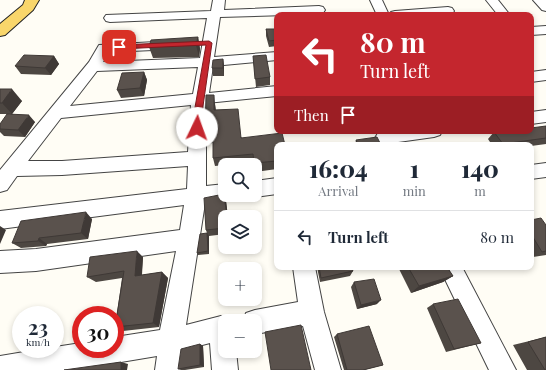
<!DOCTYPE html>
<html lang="en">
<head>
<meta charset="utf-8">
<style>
	body { margin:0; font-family:"Playfair Display",serif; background:#f6f6f7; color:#1f2937; height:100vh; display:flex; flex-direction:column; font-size:15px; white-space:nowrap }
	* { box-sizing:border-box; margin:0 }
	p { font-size:13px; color:#747a83 }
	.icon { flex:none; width:22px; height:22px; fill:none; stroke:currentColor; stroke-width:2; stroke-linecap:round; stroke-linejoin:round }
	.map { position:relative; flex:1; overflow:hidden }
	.drawer { position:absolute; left:274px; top:142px; width:260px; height:128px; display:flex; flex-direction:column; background:#fff; border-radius:8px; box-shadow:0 2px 6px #0003 }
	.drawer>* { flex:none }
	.guide { position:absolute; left:274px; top:12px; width:260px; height:122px; border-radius:8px; box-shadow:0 2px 6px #0003; background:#c4262e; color:#fff; overflow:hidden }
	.tools { position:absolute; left:218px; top:158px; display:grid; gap:8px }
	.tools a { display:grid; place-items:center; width:44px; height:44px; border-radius:8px; background:#fff; box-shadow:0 2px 6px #0003; font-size:20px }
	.speed { position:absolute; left:12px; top:306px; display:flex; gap:8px; font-size:20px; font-weight:700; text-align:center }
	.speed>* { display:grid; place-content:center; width:52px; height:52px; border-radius:50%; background:#fff; box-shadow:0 2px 6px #0003; line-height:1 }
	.speed small { font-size:10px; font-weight:400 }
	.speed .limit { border:6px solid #d22; background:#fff; color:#111 }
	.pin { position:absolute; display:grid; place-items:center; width:34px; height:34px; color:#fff; margin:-17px; border-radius:8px; box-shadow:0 2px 6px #0006 }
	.me { position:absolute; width:44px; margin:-22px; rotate:3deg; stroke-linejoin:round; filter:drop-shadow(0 0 3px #0008) }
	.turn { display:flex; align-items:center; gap:14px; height:84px; padding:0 20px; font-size:18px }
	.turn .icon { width:52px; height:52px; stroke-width:2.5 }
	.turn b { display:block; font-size:28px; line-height:34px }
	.then { display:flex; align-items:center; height:38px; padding:0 20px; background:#0003; gap:8px; font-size:15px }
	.eta { display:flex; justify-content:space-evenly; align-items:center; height:68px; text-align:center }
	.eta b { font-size:24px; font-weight:800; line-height:28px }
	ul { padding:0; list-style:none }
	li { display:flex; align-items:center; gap:12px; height:52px; padding:0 20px; border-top:1px solid #e0e1e3 }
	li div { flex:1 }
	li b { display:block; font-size:15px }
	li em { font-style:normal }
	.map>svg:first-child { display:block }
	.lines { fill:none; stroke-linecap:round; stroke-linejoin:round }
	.minor-casing { stroke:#444; stroke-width:2 }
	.major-casing { stroke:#222; stroke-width:2 }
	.minor { fill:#fff; fill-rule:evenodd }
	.major { fill:#f9d66b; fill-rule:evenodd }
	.wall { fill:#4d4742 }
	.shaded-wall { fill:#3f3936 }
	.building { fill:#5a524d; stroke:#3f3936 }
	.route { fill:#c4262e; stroke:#7f191e }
</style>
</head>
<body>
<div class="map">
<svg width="546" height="370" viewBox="0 0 546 370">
	<rect width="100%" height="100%" fill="#fffdf5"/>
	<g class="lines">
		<!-- minor casing -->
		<g class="minor-casing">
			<path id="minor" d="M213,0h12l-1,10 95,-4 4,1 2,3 -2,3 -4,1 -99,3 -6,40 63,-5v8l-64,6 -4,27 68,-7v10l-70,7 -1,10v73l19,-2v11h8l-1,3 -27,5 -19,122 35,-9 9,3v2h-5v30h11l2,19h-26l-2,-27 -27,7 -2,20h-26l2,-14 -84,14h-73v-14l42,-7h13v-2l26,-4v6h34v-12l45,-7 16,-79 -140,20 -36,2v-22l36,-2 144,-19 4,-25 -184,24v-18l187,-22 1,-23 -126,9 -45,1 -10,14 -7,2v-22l89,-108 10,-17 76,-4 5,1 2,3 -2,3 -5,1 -66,3 -6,10 97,-4 7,-40 -97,4 -4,-1 -2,-3 2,-3 105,-4zM198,67l-5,27 -123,12 27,-35zM191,105l-3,47 -126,9h-34l33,-43z
				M370,0h12l7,15 2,-3 4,-1 53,-4 4,1 2,3 -2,3 -9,1h-66z
				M486,0h12l12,15h-12z
				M533,0h13v11l-4,-1z
				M546,26v8l-15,1v-8z
				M546,70v10l-15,2v-10z
				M546,110v12l-15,2v-12z
				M389,131h53l-2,4 -6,2 -50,7 -6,-1 -3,-5 3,-5z
				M546,163v14l-15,2v-14z
				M277,178v16l-22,3 -6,-2h6v-14z
				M293,267h22l9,45 17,58h-26l-12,-44 -48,8v-13h-12l3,-8 9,-3 43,-8z
				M439,267h23l54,103h-27z"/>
		</g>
		<!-- major casing -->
		<g class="major-casing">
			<path id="major" d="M25,0h14l-6,10 -28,25 -5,1v-12l23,-19z"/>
		</g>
		<!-- minor -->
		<use href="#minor" class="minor"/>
		<!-- major -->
		<use href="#major" class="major"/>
	</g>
	<!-- wall -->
	<path class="wall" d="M266,29h11v17l-8,1 -3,-11z
		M198,37l2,12 -1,8 -46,1 -4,-11z
		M54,56l5,8 -8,11 -30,-1 -6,-8z
		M253,56l17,21v8l-14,2z
		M223,59l1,7v10h-11l-1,-8z
		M144,72l3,8 -3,16 -23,2 -4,-8z
		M0,89l22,12 -10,13 23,8 -10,15 -21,-1 -4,-4v-8l11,-10h-11z
		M215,104l1,6 26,28 35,7v24l-22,3v-7h-1l-1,-3 -38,4 -2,-8v-15l-5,1 -3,-8z
		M546,126v18l-15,2v-1h-39l-4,-6 6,-7 37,-1z
		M356,140l25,5h-26z
		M224,194l2,7 2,16h-3v17l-16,2v18l-11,1 -1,-2 10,-20 -1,-3z
		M92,219l-4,20 -41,5 -1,2 -25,2 -9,-5z
		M531,220l15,5v30l-13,2 -2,-3z
		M143,257l-1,18 20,-3 6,6 -9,49 -36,4 -8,-4 7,-49 -26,4 -9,-5z
		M317,267h34l2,4 -3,5 -30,6z
		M398,267h49l6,9 -10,6 -32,11z
		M354,282l23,22 -20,5 -6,-22z
		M433,304l48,39 -35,9 -19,-44z
		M337,334l46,31 -19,5h-20l-10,-33z
		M546,337v33h-19l-14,-25z
		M200,344l3,2 1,21 -19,3h-4l-3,-1z"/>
	<!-- shaded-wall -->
	<path class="shaded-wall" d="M198,37l2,12 -1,8 -3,-12z
		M54,56l5,8 -8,11 -6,-7z
		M223,59l1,7v10l-1,-8z
		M144,72l3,8 -3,16 -4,-8z
		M12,89l10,12 -10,13 -10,-11z
		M214,95l1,9 1,15 -2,-9z
		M29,115l6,7 -10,15 -7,-7z
		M224,194l2,7 2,16h-1z
		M86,212l6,7 -4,20 -7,-6z
		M0,226l6,4 -6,14z
		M207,233l2,3v18l-1,-3z
		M39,238l8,6 -1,2 -8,-5z
		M137,251l6,6 -2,25 -6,-6z
		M162,272l6,6 -9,49 -6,-4z
		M453,276l-10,6 -32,11 8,-7z
		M381,300l-4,4 -20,5 4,-4z
		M200,344l3,2 1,21 -4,-2z
		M121,362l7,2 -1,6h-6z"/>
	<!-- building -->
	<path class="building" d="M266,29h11v11l-8,1z
		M198,37l-2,8 -47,2 2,-7z
		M24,55l30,1 -9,12 -30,-2z
		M266,55l4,22 -15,2 -2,-23z
		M223,59v9h-11l1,-8z
		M144,72l-4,16 -23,2 5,-17z
		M0,89h12l-10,14h-2z
		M206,95h8v15l24,-1 3,29 41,-5 3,12h-8v16l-23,2 -1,-9 -40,4v-23l-8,1z
		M7,114l22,1 -11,15 -18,-1v-5z
		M546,126v12l-43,6 -9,-12 7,-1h30v-3z
		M377,137l4,8h-23l-2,-5z
		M224,194l3,23h-2v11l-19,2 -2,-32z
		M86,212l-5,21 -42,5 -1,3 -26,2 9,-22z
		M541,218l5,7v26l-4,1 -11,-18v-14z
		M207,233l1,18 -11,2 3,-19z
		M137,251l-2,25 27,-4 -9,51 -38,4 9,-56 -37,6 3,-20z
		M319,267h32l2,4 -32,7z
		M408,267h39l6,9 -34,10z
		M374,279l7,21 -20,5 -7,-23z
		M458,299l23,44 -27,6 -21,-45z
		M301,325l10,45h-40l-6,-38z
		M369,326l14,39 -20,5h-16l-10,-36z
		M546,337v33h-1l-17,-28z
		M200,344v21l-22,4 3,-20z
		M121,362v8h-57z"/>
	<!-- route -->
	<path class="route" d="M209,41l3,2 -10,70 -1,15 -4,3 -4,-3 1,-15 12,-68 -87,4 -3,-2 3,-2z"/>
</svg>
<div class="tools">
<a><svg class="icon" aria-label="search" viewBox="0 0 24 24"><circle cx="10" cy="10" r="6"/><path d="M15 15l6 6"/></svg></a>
<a><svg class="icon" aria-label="layers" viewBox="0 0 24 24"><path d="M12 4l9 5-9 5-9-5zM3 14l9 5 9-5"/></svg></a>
<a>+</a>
<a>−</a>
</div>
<div class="speed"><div>23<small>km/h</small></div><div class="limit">30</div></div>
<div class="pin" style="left:119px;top:47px;background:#d93025"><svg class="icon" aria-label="arrive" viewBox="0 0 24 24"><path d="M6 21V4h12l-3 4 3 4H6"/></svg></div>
<svg class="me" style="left:197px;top:128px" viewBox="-20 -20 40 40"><circle r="19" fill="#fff"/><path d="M0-13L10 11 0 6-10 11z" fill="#c4262e"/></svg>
<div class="guide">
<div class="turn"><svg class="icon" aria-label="left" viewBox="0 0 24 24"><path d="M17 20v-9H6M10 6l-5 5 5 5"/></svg><div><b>80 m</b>Turn left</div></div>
<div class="then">Then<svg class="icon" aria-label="arrive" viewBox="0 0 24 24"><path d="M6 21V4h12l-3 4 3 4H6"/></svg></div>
</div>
<section class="drawer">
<div class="eta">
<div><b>16:04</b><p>Arrival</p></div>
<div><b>1</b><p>min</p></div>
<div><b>140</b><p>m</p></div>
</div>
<ul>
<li><svg class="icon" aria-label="left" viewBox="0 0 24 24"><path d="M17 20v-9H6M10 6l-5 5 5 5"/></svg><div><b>Turn left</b></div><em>80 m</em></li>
</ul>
</section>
</div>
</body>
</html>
